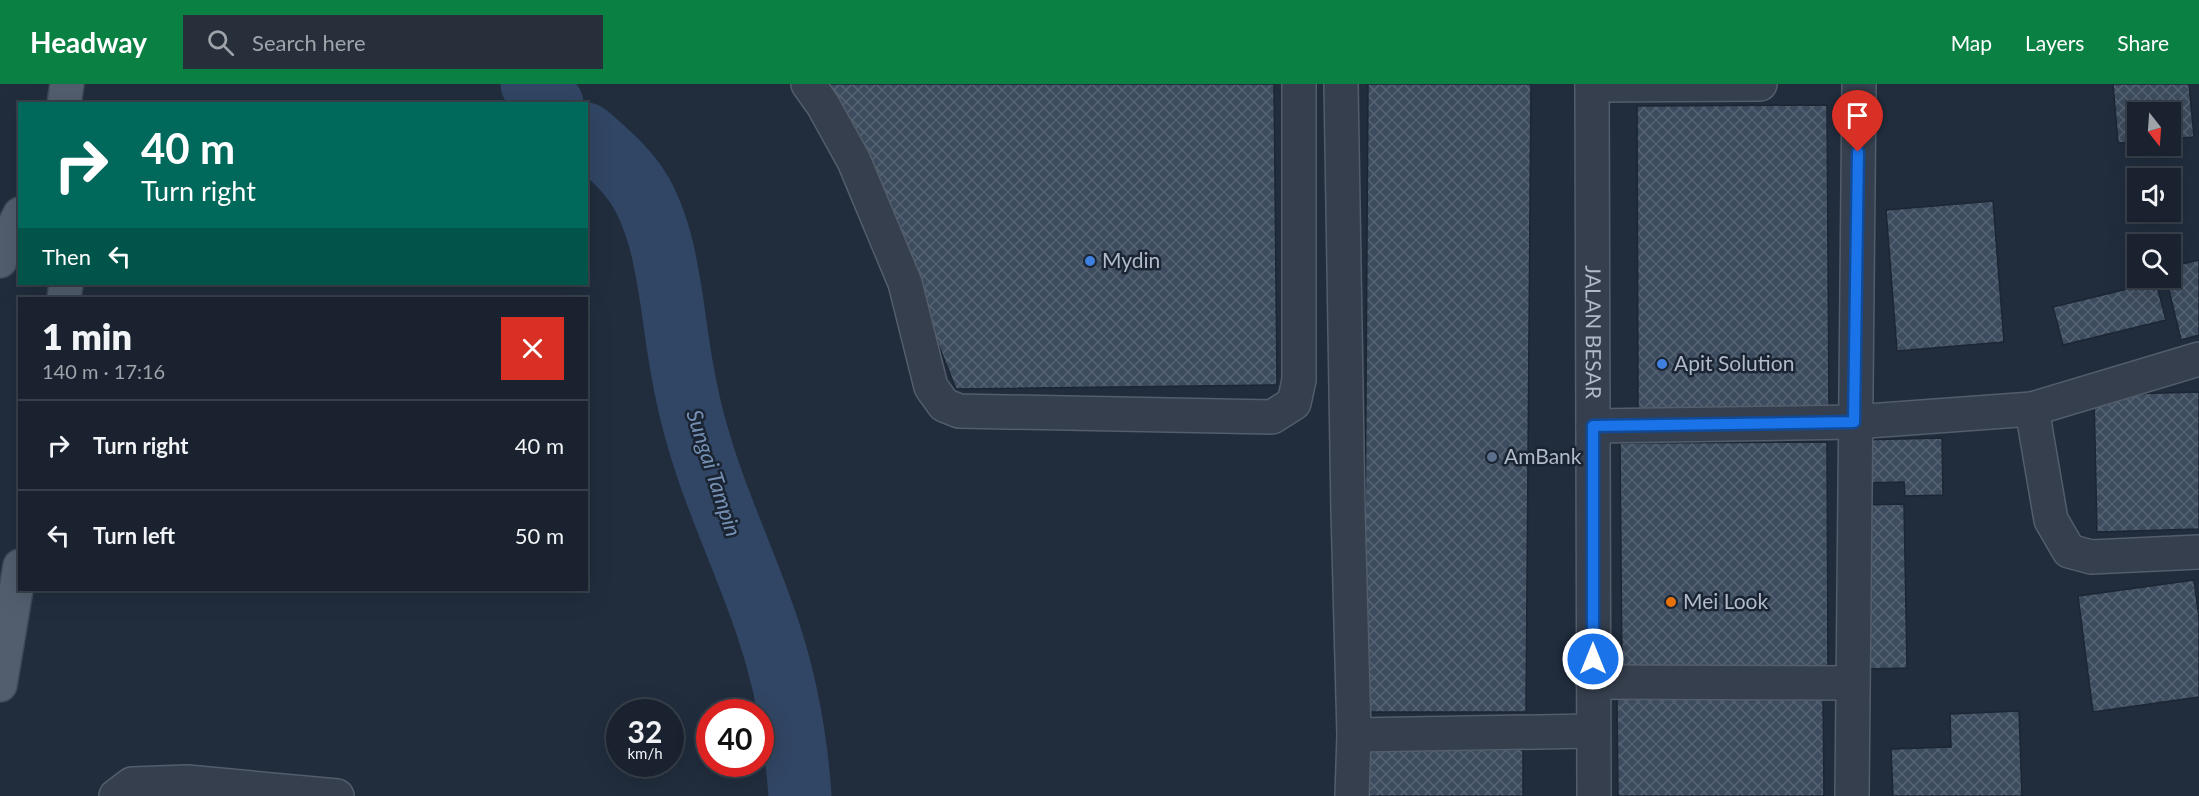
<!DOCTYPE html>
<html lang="en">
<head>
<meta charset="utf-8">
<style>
	body { margin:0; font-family:Lato,sans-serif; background:#262f3a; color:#f1f3f6; height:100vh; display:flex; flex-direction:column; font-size:22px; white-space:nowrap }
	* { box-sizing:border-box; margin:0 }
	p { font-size:20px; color:#9fa4aa }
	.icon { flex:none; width:33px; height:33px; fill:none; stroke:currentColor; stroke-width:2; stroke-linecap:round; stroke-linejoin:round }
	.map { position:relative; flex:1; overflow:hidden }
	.side { position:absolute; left:18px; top:213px; width:570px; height:294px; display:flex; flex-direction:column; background:#19222e; border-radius:0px; box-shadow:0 6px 24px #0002,0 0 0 2px #373f4a }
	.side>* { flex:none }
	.top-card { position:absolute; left:18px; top:18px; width:570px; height:183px; border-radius:0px; box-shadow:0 6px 24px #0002,0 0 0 2px #373f4a; background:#00695c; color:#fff; overflow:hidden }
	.needle { width:39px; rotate:163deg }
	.buttons { position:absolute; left:2127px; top:18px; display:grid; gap:12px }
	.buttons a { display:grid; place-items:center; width:54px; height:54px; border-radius:0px; background:#19222e; box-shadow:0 6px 24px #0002,0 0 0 2px #373f4a; font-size:30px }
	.speed { position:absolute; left:606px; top:615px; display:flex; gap:12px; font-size:30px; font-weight:700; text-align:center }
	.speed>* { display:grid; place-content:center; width:78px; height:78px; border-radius:50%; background:#19222e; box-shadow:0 6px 24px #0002,0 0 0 2px #373f4a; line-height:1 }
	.speed small { font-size:15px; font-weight:400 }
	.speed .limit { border:9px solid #d22; background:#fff; color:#111 }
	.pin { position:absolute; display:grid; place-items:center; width:51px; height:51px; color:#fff; margin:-62px -26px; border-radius:50% 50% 50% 0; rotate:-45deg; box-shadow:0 0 6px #0007 }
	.pin .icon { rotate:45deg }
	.me { position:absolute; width:66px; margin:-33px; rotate:0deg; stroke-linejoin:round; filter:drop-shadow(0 0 4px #0008) }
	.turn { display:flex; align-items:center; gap:21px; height:126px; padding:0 24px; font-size:27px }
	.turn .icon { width:78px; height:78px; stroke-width:2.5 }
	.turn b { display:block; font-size:42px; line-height:51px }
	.then { display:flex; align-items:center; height:57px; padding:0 24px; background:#0003; gap:12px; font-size:22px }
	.round { display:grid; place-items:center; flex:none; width:63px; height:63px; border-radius:0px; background:#262f3a }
	.head { display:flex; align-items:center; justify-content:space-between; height:102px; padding:0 24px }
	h1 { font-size:36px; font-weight:800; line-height:45px }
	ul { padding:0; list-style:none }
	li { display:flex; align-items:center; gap:18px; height:90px; padding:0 24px; border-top:2px solid #373f4a }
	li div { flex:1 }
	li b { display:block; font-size:22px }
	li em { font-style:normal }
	header { display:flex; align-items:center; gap:36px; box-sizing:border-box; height:84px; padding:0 30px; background:#0b8043; color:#fff }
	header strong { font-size:28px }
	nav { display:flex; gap:33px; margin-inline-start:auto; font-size:21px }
	.search { width:420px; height:54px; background:#262f3a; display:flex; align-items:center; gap:15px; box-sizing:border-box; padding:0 21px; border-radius:0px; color:#9fa4aa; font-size:22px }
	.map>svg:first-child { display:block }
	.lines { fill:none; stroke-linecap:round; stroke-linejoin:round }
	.river { stroke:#314664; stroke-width:63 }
	.building { fill:url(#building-cross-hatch); stroke:#1c2634; stroke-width:1.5 }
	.minor-casing { stroke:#535d6b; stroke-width:36 }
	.major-casing { stroke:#3e4856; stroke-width:36 }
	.minor { stroke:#353f4d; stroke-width:33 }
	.major { stroke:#525e6e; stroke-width:33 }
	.route-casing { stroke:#114b97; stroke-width:15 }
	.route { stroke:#1a73e8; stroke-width:10 }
	.shop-dot { fill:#3f7fe0; stroke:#1a2432; stroke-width:2 }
	.service-dot { fill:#5c6f8a; stroke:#1a2432; stroke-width:2 }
	.food-dot { fill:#e8710a; stroke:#1a2432; stroke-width:2 }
	.labels { text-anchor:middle; stroke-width:5; stroke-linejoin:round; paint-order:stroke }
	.poi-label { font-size:21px; fill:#b0bac9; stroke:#1a2432; text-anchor:start }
	.street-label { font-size:21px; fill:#b0bac9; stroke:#1a2432 }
	.water-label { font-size:22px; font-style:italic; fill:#758fb3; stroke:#1a2432 }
</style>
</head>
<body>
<header>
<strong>Headway</strong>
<div class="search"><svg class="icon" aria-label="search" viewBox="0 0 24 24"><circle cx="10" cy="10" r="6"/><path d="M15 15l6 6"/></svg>Search here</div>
<nav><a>Map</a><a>Layers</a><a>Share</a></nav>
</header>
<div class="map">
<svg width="2199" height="712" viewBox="0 0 2199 712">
	<defs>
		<pattern id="building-cross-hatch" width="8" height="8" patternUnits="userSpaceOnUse" patternTransform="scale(1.5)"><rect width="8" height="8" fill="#3c4b5d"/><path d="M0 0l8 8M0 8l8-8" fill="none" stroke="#566373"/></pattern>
	</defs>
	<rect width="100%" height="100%" fill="#212d3d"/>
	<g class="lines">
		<!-- river -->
		<path class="river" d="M532,0l20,20
			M586,50c23,20 47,40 60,68 16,34 20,64 26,100 6,44 12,87 24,129 18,66 48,127 70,192 19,55 30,115 34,173"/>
	</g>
	<!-- building -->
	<path class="building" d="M820,0h454l3,301 -321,4 -100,-251z
		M1368,0h163l-5,628h-162z
		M2113,0h76l5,53 -24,2v-27h-32v30l-20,1z
		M1827,21l2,304 -191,2 -1,-305z
		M1993,117l11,141 -107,9 -11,-141z
		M2199,176v75l-18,5 -15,-62h4v-11z
		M2156,198l10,38 -103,25 -10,-38z
		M2199,308v137l-102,3 -3,-137z
		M1942,354l1,57 -38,1 -1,-14 -45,1 -1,-43z
		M1827,358l1,231 -206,1 -2,-231z
		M1904,420l3,164 -43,1 -4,-164z
		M2194,496l5,37v80l-106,15 -15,-116z
		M1823,606l1,106h-206l-1,-104z
		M2019,627l3,85h-129l-2,-47 60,-2 -1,-33z
		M1361,659l162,1v52h-162z"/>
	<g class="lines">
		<!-- minor casing -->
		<g class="minor-casing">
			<g id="minor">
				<path d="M808,0l15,21 31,56 51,122 26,104 13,18 15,6 313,6 22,-14 5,-23v-296"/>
				<path d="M1341,0l7,428 6,223 -2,61"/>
				<path id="s1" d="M1592,0l2,712"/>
				<path d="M1592,1l168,-1"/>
				<path d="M2032,325l19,111 18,31 22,6 108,-5"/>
				<path d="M1593,342l261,-4 178,-13 167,-50"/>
				<path d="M1593,598l260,1"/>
				<path d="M1354,651l239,-4"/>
				<path d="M116,712l16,-12 55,-2 150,14"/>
				<path d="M1852,712l7,-712"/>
			</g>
		</g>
		<!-- major casing -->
		<g class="major-casing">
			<path id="major" d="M64,20l3,-20
				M0,177l8,-24 12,-23
				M64,214l2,-14
				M0,601l20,-119"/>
		</g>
		<!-- minor -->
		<use href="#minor" class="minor"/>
		<!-- major -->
		<use href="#major" class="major"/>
	</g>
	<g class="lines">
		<!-- route casing -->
		<g class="route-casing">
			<path id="route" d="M1593,575v-233l261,-4 4,-270"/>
		</g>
		<!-- route -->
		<use href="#route" class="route"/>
	</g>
	<!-- markers -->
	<g class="shop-dot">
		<circle cx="1090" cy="177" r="6"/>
		<circle cx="1662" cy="280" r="6"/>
	</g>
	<circle class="service-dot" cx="1492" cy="373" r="6"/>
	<circle class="food-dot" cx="1671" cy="518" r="6"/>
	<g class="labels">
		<!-- poi labels -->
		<g class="poi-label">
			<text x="1102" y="184">Mydin</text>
			<text x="1674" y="287">Apit Solution</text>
			<text x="1504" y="380">AmBank</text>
			<text x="1683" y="525">Mei Look</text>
		</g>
		<!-- street labels -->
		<g class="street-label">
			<text dy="7" stroke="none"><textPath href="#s1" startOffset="248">JALAN BESAR</textPath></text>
		</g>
		<!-- water labels -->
		<g class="water-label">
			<text transform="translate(714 389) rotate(72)" y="8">Sungai Tampin</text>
		</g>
	</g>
</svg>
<div class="buttons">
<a><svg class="needle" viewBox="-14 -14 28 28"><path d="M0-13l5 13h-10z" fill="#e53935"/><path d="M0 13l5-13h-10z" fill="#9fa4aa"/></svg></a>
<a><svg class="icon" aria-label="sound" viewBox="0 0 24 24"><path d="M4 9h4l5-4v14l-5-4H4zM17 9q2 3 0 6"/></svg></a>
<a><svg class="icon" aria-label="search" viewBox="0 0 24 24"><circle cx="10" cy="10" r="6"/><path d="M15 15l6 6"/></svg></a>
</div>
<div class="speed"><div>32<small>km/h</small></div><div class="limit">40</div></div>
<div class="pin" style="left:1858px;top:68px;background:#d93025"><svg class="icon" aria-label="arrive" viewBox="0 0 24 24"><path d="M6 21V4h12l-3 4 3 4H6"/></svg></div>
<svg class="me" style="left:1593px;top:575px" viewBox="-20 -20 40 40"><circle r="17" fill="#1a73e8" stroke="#fff" stroke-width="3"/><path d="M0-11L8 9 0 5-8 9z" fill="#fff"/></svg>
<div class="top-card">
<div class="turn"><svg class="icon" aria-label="right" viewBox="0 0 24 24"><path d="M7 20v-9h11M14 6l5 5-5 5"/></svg><div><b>40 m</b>Turn right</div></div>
<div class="then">Then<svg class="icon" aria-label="left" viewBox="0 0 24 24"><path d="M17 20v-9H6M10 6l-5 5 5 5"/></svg></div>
</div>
<section class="side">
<div class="head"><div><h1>1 min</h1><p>140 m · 17:16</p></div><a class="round" style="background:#d93025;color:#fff"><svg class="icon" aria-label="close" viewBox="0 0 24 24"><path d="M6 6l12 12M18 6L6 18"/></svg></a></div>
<ul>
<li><svg class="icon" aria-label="right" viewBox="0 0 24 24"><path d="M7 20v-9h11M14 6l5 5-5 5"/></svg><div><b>Turn right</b></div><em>40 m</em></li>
<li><svg class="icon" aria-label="left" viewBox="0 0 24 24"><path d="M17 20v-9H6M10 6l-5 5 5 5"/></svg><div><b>Turn left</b></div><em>50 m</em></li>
</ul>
</section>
</div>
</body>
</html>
